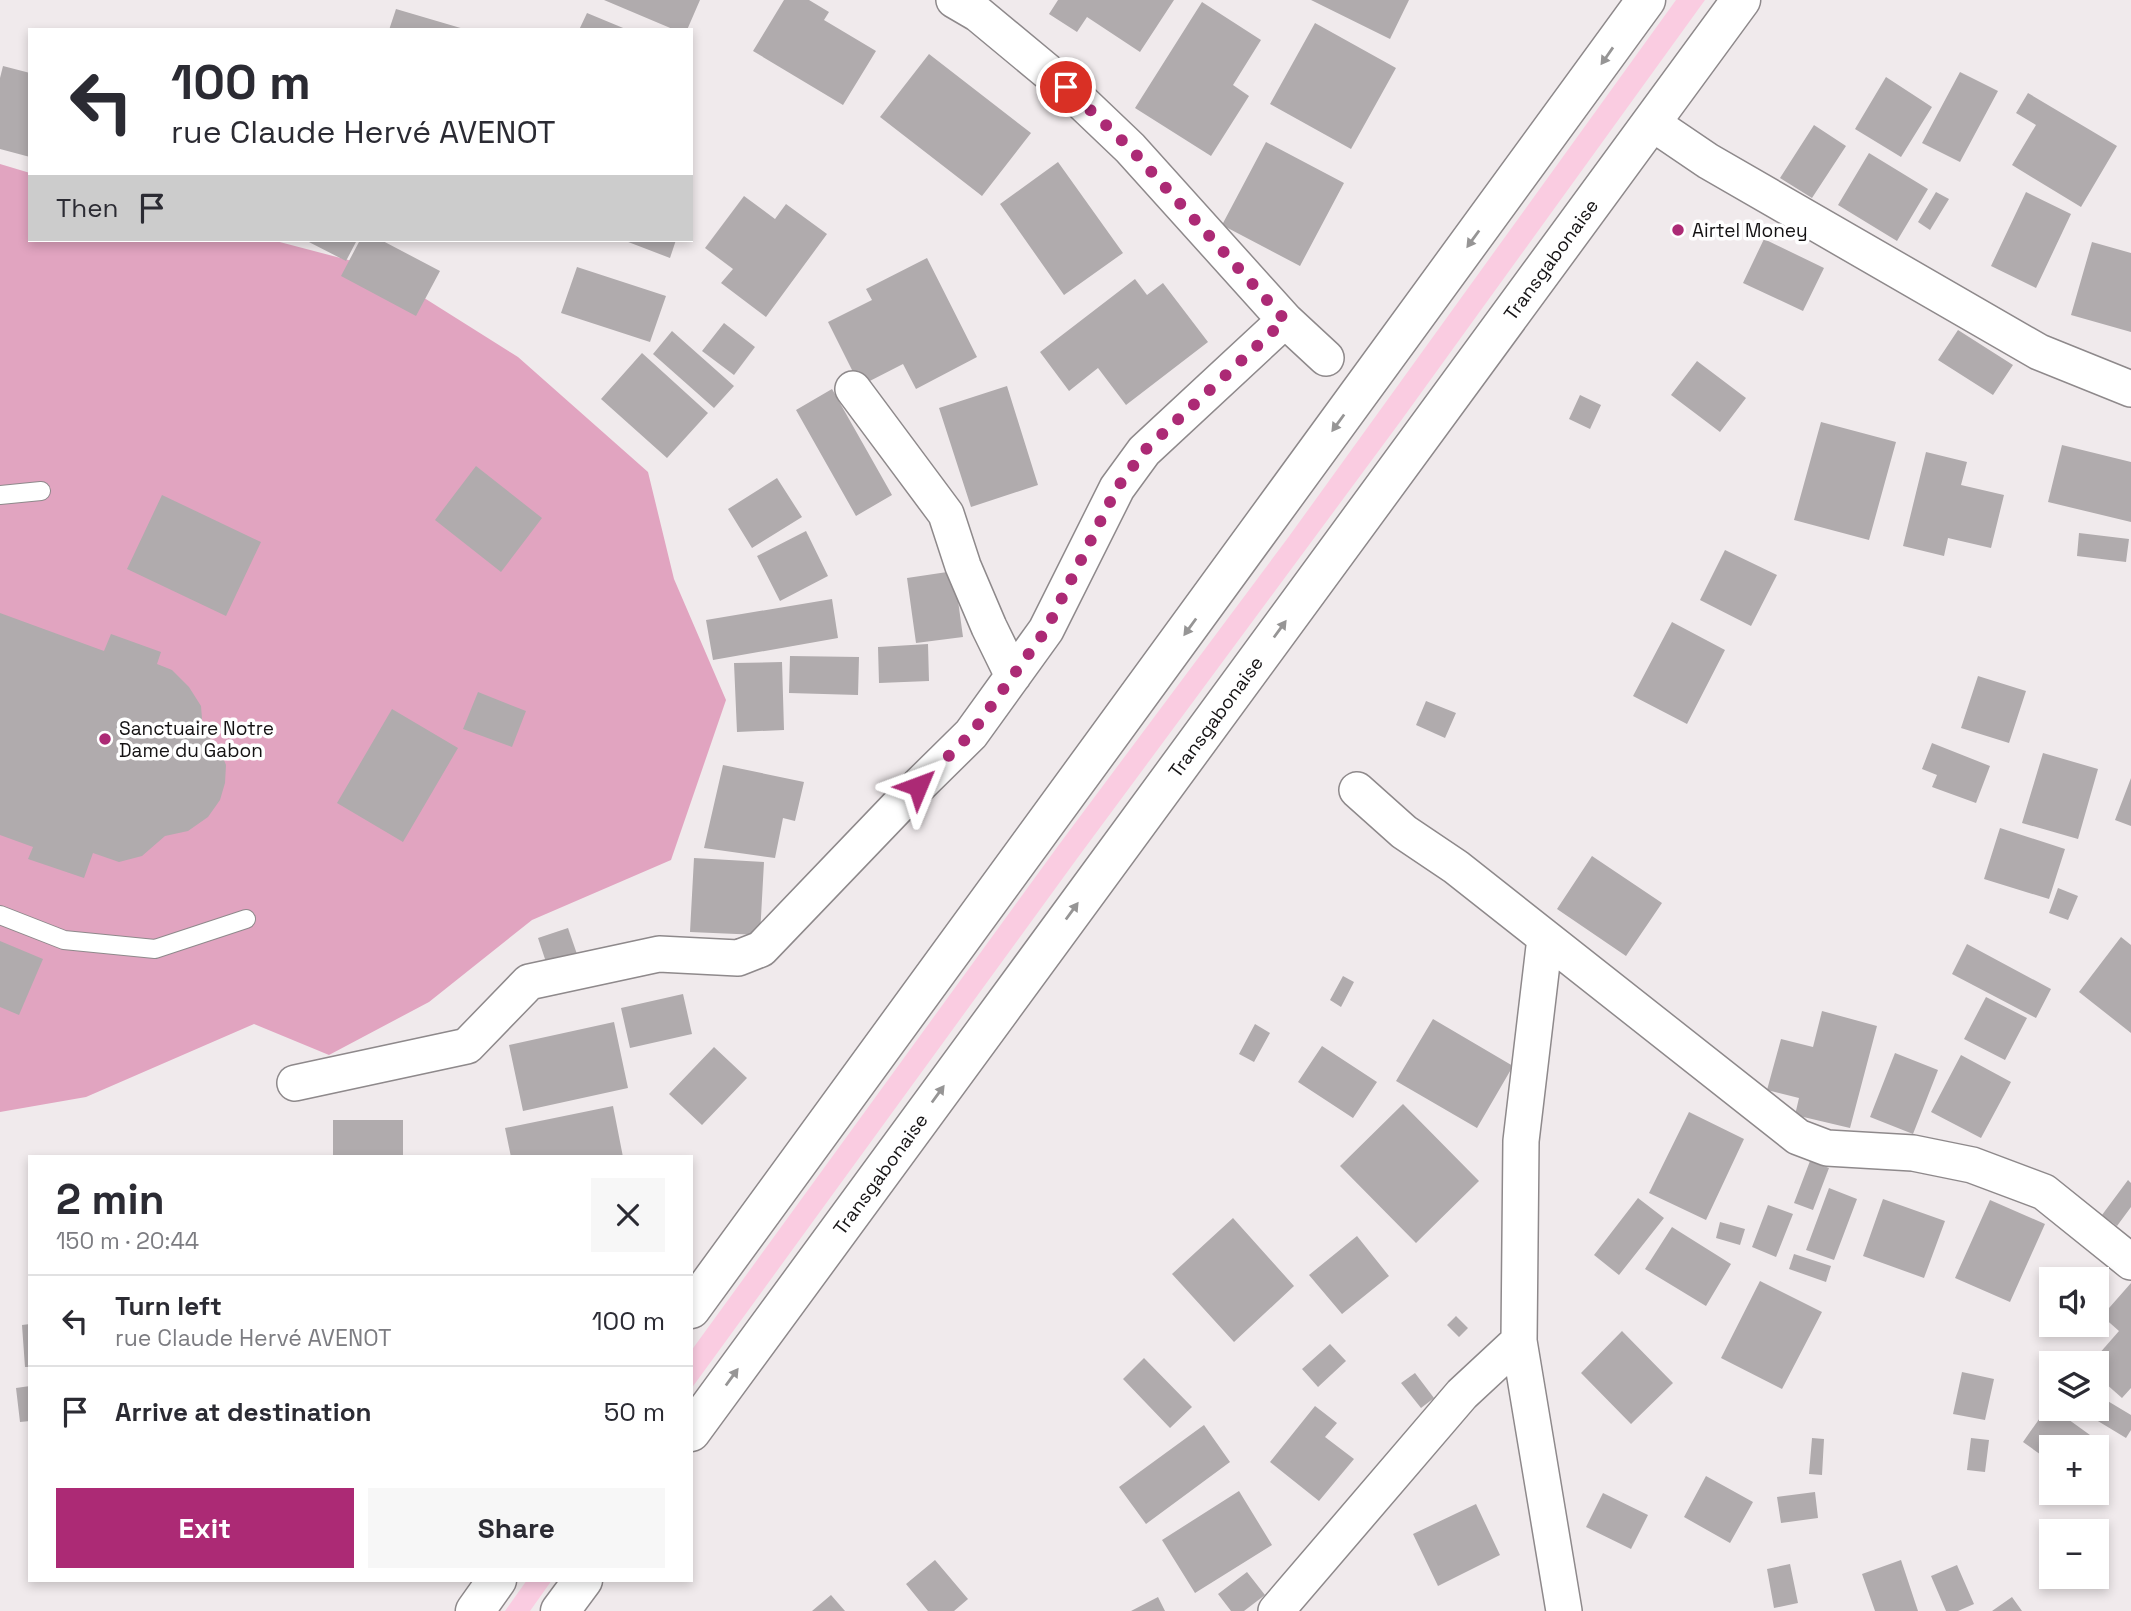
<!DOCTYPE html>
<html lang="en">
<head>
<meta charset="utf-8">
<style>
	body { margin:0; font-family:"Space Grotesk",sans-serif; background:#f7f7f7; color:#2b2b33; height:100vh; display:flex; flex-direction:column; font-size:26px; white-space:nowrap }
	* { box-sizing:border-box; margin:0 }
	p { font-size:23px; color:#7c7c81 }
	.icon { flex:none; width:38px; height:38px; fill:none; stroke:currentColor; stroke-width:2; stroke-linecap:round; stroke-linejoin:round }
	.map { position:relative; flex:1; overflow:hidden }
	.sheet { position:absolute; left:28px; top:1155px; width:665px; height:427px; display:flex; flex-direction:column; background:#fff; border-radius:0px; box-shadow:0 4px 10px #0003 }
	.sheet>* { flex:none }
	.top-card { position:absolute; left:28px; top:28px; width:665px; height:214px; border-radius:0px; box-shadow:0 4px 10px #0003; background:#fff; color:#2b2b33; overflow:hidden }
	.fabs { position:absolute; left:2039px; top:1267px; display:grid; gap:14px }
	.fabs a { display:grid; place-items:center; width:70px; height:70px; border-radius:0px; background:#fff; box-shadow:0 4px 10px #0003; font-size:35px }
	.pin { position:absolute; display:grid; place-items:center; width:60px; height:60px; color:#fff; margin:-30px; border:4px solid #fff; border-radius:50%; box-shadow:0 2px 7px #0007 }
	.me { position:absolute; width:77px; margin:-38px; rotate:46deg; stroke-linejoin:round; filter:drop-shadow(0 0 5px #0008) }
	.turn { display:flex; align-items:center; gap:24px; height:147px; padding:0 28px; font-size:32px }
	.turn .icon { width:91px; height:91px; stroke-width:2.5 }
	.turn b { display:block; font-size:49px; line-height:60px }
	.then { display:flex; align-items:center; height:66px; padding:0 28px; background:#0003; gap:14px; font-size:26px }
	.round { display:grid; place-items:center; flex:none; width:74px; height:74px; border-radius:0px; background:#f7f7f7 }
	.headline { display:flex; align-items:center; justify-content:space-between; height:119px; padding:0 28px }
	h1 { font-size:42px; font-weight:600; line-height:52px }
	.action { display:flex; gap:14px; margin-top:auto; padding:14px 28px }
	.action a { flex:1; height:80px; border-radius:0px; background:#ac2a75; color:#fff; font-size:28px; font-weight:600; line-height:80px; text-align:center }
	.action a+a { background:#f7f7f7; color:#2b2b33 }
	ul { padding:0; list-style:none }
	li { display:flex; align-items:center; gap:21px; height:91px; padding:0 28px; border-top:2px solid #e1e1e2 }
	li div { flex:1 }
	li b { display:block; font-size:26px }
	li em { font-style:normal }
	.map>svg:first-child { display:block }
	.green { fill:#facce1 }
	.forest { fill:#e1a4c0 }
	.building { fill:#b0abad }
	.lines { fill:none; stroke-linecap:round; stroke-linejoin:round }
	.lane-casing { stroke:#8e898b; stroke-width:20 }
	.street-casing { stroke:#8e898b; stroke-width:38 }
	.highway-casing { stroke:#8e898b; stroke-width:41 }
	.lane { stroke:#fff; stroke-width:18 }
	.street { stroke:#fff; stroke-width:35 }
	.highway { stroke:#fff; stroke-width:38 }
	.oneway { fill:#969595 }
	.route { stroke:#ac2a75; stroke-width:12; stroke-dasharray:0 21.6 }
	.poi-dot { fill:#ac2a75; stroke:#fff; stroke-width:2.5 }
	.labels { text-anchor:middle; stroke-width:7; stroke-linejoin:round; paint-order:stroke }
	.poi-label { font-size:19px; fill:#151314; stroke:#fff; text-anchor:start }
	.street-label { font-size:19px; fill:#151314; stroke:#fff }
</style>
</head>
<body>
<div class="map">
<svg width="2131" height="1611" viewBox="0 0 2131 1611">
	<rect width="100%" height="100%" fill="#f0eaec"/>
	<!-- green -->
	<path class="green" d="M1676,0h29l-305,422 -324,438 -385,529v-38l367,-505 232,-311z
		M527,1580h25l-22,31h-25z"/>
	<!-- forest -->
	<path class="forest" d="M0,164l30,9v67h242l103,27 143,90 130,115 26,107 52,121 -55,160 -139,60 -103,82 -100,53 -75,-31 -168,73 -86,15z"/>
	<!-- building -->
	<path class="building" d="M604,0h96l-13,30h-12z
		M784,0h25l20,12 -5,8 52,31 -33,54 -90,-54z
		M1058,0h116l-34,52 -53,-35 -10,15 -28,-18z
		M1311,0h98l-19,39z
		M1202,2l59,38 -28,45 16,11 -38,60 -76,-48z
		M396,9l68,20 -1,1h-74z
		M587,13l41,17h-49z
		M1315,23l81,45 -45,81 -81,-45z
		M929,54l102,79 -49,63 -102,-79z
		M3,66l27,7v84l-30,-8v-71z
		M1960,72l38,19 -38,71 -38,-19z
		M1886,77l46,30 -31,50 -46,-28z
		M2028,93l89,53 -36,61 -69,-42 24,-40 -20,-12z
		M1814,125l32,21 -34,52 -32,-20z
		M1266,142l78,41 -44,83 -78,-41z
		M1869,153l59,36 -31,52 -59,-36z
		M1058,162l65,91 -59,42 -64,-91z
		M1936,192l13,7 -19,31 -12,-8z
		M2026,192l45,22 -35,74 -45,-22z
		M744,196l31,23 11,-15 41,30 -61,83 -45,-34 12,-14 -28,-21z
		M1764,239l60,29 -21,43 -60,-28z
		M305,240h52l-11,21z
		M360,240h21l59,31 -24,45 -75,-40z
		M623,240h53l-6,18z
		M2092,242l39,11v79l-60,-17z
		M927,258l50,99 -61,32 -13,-25 -43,22 -32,-64 44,-22 -6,-11z
		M577,267l89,29 -16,46 -89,-29z
		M1135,279l12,16 16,-12 45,59 -82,63 -28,-37 -29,23 -29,-39z
		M724,323l31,24 -21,28 -32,-24z
		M1958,330l55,35 -20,30 -55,-35z
		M672,331l62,55 -20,22 -61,-54z
		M642,353l66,60 -41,45 -66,-59z
		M1697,361l49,37 -26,34 -49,-37z
		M1007,386l31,99 -67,22 -32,-99z
		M832,389l60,106 -36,21 -60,-106z
		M1580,395l21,10 -11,24 -21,-10z
		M1821,422l75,20 -27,98 -75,-20z
		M2062,445l69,17v60l-83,-20z
		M1926,452l41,10 -6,23 43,10 -13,53 -43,-10 -4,18 -41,-10z
		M476,466l66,52 -41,54 -66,-52z
		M777,478l25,39 -50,31 -24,-39z
		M162,495l99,47 -35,74 -99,-47z
		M806,531l22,45 -48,25 -23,-45z
		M2079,533l50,6 -3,23 -49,-6z
		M1725,550l52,25 -26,51 -51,-26z
		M954,571l9,66 -47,6 -9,-65z
		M832,599l6,39 -125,22 -7,-40z
		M0,613l104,38 7,-17 50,18 -4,12 15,6 17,17 12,19 2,25 16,17 7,17 -1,18 -5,17 -12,17 -20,14 -23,5 -23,20 -23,6 -26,-9 -9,25 -56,-19 5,-12 -33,-12z
		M1672,622l53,28 -38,74 -54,-28z
		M928,644l1,37 -50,2 -1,-36z
		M790,656l69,1 -1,38 -69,-2z
		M782,662l2,68 -47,2 -3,-69z
		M1978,676l48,15 -17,52 -48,-15z
		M478,692l48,19 -14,36 -49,-18z
		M1426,701l30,12 -11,25 -29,-13z
		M392,709l66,39 -55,94 -66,-39z
		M1932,743l58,23 -14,37 -44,-16 5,-12 -15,-6z
		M2043,753l55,16 -20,70 -56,-16z
		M723,765l81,17 -9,39 -12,-3 -8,40 -71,-10z
		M2131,778v48l-16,-6z
		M2000,828l65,21 -16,50 -65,-20z
		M1592,856l70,47 -36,53 -69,-47z
		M694,858l70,4 -4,73 -70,-3z
		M2058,888l20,8 -10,24 -19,-7z
		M568,928l11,32 -30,11 -11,-33z
		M2121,937l10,8v88l-52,-41z
		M0,941l43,18 -24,56 -19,-8z
		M1967,944l84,45 -15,29 -84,-44z
		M1343,976l11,6 -13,25 -11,-7z
		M683,994l9,40 -62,14 -9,-40z
		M1986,997l41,21 -22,42 -41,-21z
		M1822,1011l55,15 -27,102 -55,-13 4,-17 -32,-8 14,-51 32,8z
		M1433,1019l80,47 -36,62 -81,-47z
		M614,1022l14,66 -105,23 -14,-66z
		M1255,1024l15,9 -16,29 -15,-8z
		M1322,1046l55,36 -24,36 -55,-36z
		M714,1047l33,31 -45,47 -33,-31z
		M1895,1053l43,17 -25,64 -43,-17z
		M1961,1055l50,27 -30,56 -50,-26z
		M1403,1104l76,77 -63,62 -76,-77z
		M613,1106l10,51h-112l-6,-29z
		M1689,1112l55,27 -38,81 -57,-27z
		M333,1120h70v37h-70z
		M1810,1161l19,7 -16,42 -19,-7z
		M2128,1180l3,3v24l-14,19 -15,-11z
		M1829,1188l28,11 -23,61 -28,-10z
		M1638,1198l26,20 -45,57 -25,-20z
		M1883,1199l62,22 -21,57 -61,-22z
		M1990,1200l55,24 -35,78 -55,-24z
		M1768,1205l25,9 -17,43 -24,-10z
		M1233,1218l61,68 -60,56 -62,-68z
		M1720,1222l25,7 -5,16 -24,-7z
		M1672,1227l59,37 -25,42 -61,-37z
		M1357,1236l32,40 -47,38 -33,-39z
		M1794,1254l37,12 -5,16 -37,-13z
		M1760,1281l62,31 -40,77 -61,-31z
		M2131,1283v105l-9,10 -26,-23v-12h-5l28,-32 -17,-15z
		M1456,1316l12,12 -9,9 -12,-12z
		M30,1324v43h-5l-3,-42z
		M1622,1331l51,52 -42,41 -50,-51z
		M1330,1344l16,17 -28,26 -16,-18z
		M1144,1358l48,49 -22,21 -47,-49z
		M1962,1372l32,7 -9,41 -32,-6z
		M1415,1373l19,25 -13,10 -20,-25z
		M30,1386v35l-10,1 -4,-34z
		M2096,1394l35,21v15l-5,8 -48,-29h18z
		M2049,1405l2,4h3l36,26 -9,12h-30v15l-28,-20z
		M1315,1406l22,17 -12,14 29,22 -35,42 -49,-39z
		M1204,1425l26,37 -84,62 -27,-37z
		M1812,1438l12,1 -2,36 -13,-1z
		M1971,1438l18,2 -4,32 -18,-2z
		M1706,1476l47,26 -23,41 -46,-26z
		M1239,1491l33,54 -77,48 -33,-53z
		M1815,1492l3,26 -37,5 -4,-26z
		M1603,1493l45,22 -17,34 -45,-22z
		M1476,1504l24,51 -62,31 -25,-52z
		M935,1560l33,39 -14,12h-26l-22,-27z
		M1901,1560l17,51h-43l-13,-37z
		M1790,1564l8,39 -24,5 -7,-39z
		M1957,1565l17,39 -16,7h-12l-15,-35z
		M1247,1572l18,23 -21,16h-13l-13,-17z
		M831,1595l14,16h-33z
		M1158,1597l7,14h-34z
		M2012,1597l10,14h-30z"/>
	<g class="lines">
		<!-- lane casing -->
		<g class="lane-casing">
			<path id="lane" d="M0,495l41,-4
				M0,915l64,25 91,9 91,-30"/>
		</g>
		<!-- street casing -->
		<g class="street-casing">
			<path id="street" d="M954,0l24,14 88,73 64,61 155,172 41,38
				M1652,123l56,38 331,191 92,37
				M853,389l93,125 17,52 26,61 24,49
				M1357,790l47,42 52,35 342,270 29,11 86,5 59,12 72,27 87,70
				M295,1083l172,-37 62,-64 130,-28 79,4 23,-9 139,-145 71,-70 75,-104 71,-142 27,-37 141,-131
				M1519,1341l45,270
				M1276,1611l186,-217 57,-53 2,-200 24,-203"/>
		</g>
		<!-- highway casing -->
		<g class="highway-casing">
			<g id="highway">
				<path d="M691,1309l955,-1309"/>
				<path id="s1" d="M691,1432l1050,-1432"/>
				<path d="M475,1611l22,-31"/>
				<path d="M560,1611l23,-31"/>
			</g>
		</g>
		<!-- lane -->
		<use href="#lane" class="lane"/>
		<!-- street -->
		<use href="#street" class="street"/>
		<!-- highway -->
		<use href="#highway" class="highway"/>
	</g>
	<!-- one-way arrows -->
	<defs><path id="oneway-solid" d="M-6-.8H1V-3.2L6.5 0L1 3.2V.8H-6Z" transform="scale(1.75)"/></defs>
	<g class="oneway">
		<use href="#oneway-solid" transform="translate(1607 56) rotate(125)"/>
		<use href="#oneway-solid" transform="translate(1473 239) rotate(126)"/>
		<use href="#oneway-solid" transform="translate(1338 423) rotate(126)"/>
		<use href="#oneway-solid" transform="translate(1190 627) rotate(126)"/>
		<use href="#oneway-solid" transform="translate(1280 629) rotate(-54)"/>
		<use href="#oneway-solid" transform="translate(1072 911) rotate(-54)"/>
		<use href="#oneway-solid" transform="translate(938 1094) rotate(-54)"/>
		<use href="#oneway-solid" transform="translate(732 1377) rotate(-54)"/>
	</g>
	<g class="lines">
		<!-- route -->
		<path class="route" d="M918,786l53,-52 75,-104 71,-142 27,-37 141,-131 -155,-172 -64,-61"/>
	</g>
	<!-- markers -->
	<g class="poi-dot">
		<circle cx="1678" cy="230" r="7"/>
		<circle cx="105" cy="739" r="7"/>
	</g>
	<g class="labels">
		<!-- poi labels -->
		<g class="poi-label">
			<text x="1692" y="237">Airtel Money</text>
			<text x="119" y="735">Sanctuaire Notre<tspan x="119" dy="22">Dame du Gabon</tspan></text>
		</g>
		<!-- street labels -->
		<g class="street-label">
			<text dy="7" stroke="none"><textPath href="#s1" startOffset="1454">Transgabonaise</textPath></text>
			<text dy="7" stroke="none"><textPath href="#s1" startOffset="887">Transgabonaise</textPath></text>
			<text dy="7" stroke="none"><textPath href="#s1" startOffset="320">Transgabonaise</textPath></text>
		</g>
	</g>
</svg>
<div class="fabs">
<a><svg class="icon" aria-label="sound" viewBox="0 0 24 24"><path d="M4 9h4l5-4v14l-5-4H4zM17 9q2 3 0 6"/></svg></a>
<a><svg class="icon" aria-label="layers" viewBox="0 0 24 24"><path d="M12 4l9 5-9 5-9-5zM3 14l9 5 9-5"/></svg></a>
<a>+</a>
<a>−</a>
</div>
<div class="pin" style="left:1066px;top:87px;background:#d93025"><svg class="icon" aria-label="arrive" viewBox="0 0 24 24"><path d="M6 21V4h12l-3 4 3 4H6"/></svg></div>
<svg class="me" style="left:918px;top:786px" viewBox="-20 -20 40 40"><path d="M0-17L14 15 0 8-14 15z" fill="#ac2a75" stroke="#fff" stroke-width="4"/></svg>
<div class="top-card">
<div class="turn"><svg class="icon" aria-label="left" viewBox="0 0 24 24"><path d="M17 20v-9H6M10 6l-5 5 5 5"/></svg><div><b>100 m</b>rue Claude Hervé AVENOT</div></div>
<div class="then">Then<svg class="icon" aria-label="arrive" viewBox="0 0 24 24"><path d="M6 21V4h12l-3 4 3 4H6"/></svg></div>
</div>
<section class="sheet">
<div class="headline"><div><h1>2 min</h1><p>150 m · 20:44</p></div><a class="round"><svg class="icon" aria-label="close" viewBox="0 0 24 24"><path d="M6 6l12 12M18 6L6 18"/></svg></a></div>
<ul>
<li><svg class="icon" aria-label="left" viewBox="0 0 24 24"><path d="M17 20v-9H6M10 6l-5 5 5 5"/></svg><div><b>Turn left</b><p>rue Claude Hervé AVENOT</p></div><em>100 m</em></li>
<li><svg class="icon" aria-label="arrive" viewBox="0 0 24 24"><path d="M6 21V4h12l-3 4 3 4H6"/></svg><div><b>Arrive at destination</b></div><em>50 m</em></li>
</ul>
<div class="action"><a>Exit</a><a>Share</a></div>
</section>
</div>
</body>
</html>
